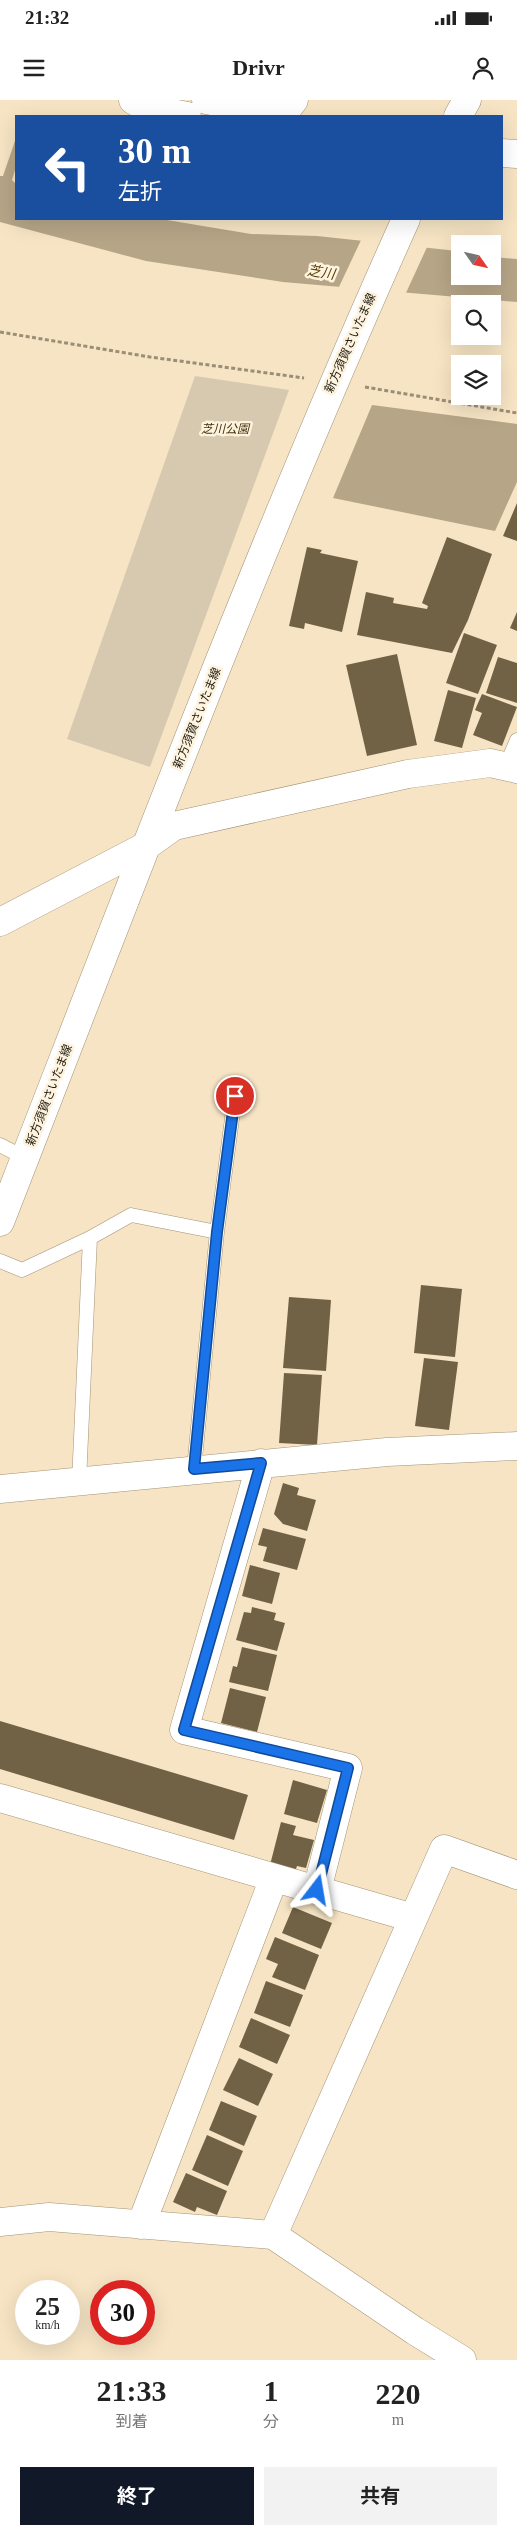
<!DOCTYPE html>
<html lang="ja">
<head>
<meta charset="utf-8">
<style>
	body { margin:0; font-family:"Times New Roman","Noto Sans JP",serif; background:#f2f2f2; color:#222; height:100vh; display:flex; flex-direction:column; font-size:19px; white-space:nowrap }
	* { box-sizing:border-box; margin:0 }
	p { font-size:16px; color:#767676 }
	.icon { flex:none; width:28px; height:28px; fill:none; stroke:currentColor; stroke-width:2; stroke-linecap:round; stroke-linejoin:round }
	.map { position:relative; height:2260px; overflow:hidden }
	.drawer { display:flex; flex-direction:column; background:#fff; flex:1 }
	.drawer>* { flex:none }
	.top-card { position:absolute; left:15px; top:15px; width:488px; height:105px; border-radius:0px; box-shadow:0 5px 20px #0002; background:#1a4fa0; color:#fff; overflow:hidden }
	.needle { width:32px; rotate:124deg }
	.fabs { position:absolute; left:451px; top:135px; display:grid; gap:10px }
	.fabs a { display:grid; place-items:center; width:50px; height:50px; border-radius:0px; background:#fff; box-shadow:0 5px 20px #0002; font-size:25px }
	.speed { position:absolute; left:15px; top:2180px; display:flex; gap:10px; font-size:25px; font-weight:700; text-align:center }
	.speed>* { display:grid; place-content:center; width:65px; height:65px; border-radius:50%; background:#fff; box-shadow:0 5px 20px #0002; line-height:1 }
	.speed small { font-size:12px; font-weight:400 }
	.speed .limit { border:8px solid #d22; background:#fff; color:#111 }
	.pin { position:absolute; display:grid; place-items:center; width:42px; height:42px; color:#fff; margin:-21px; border:2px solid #fff; border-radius:50%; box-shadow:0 1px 5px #0007 }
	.me { position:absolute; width:55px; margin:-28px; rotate:14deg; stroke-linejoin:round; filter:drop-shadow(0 0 4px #0008) }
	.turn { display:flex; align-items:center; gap:18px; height:105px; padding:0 20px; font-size:22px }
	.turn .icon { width:65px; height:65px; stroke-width:2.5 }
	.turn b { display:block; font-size:35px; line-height:42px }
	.eta { display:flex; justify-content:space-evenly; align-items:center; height:85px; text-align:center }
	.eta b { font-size:30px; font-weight:700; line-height:35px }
	.button { display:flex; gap:10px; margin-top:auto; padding:10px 20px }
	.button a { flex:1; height:58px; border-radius:0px; background:#111827; color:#fff; font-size:20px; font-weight:700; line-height:58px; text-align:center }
	.button a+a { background:#f2f2f2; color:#222 }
	.status { display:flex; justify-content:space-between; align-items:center; height:35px; padding:0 25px; background:#fff; direction:ltr }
	.status svg { height:14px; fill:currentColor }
	header { display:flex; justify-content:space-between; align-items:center; height:65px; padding:0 20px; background:#fff; font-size:22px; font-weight:700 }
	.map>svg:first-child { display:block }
	.green { fill:#d7c9b0 }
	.water { fill:#b6a587 }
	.pier { fill:#f6e4c4 }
	.building { fill:#716246 }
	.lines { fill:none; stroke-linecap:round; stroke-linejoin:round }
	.lane-casing { stroke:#a39375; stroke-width:15 }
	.street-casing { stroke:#a39375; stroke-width:29 }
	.secondary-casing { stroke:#a39375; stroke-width:29 }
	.path { stroke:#9b8e76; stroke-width:3; stroke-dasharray:4 2.5; stroke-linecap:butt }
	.lane { stroke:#fff; stroke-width:14 }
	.street { stroke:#fff; stroke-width:28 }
	.secondary { stroke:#fff; stroke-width:28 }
	.route-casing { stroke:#114b97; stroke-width:12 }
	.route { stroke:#1a73e8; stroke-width:9 }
	.labels { text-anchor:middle; stroke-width:5; stroke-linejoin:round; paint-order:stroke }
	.street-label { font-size:12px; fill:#231d11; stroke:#fdf3df }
	.park-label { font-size:12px; font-style:italic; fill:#433108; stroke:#fdf3df }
	.water-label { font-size:14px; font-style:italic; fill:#573e05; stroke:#fdf3df }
</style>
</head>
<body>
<div class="status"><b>21:32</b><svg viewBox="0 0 49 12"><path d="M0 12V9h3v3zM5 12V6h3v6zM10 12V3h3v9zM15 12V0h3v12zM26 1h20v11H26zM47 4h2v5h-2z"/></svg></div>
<header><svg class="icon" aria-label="menu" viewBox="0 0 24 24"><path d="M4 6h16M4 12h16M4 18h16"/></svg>Drivr<svg class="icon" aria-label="person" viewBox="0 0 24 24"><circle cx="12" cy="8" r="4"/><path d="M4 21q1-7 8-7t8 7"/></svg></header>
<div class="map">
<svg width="517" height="2260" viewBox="0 0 517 2260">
	<rect width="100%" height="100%" fill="#f6e4c4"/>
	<!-- green -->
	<path class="green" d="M195,276l94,14 -139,377 -83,-28z"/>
	<!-- water -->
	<path class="water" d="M16,38v29l-4,13 4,4v35h145l90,15 66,2 131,14 12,2v24h32l1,-19 24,2v43l-234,-20 -137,-21 -146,-39v-46h3z
		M372,305l145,19v58l-22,49 -162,-33z"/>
	<!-- pier -->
	<path class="pier" d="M362,138l66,7 -23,50 -67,-6z"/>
	<!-- building -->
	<path class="building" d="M517,403v38l-14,-5z
		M447,437l45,17 -24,66 -16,33 -95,-18 9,-43 28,6 -1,5 34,6 1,-3 -6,-3z
		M307,447l15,3 -2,3 38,8 -16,71 -37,-9 -1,6 -15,-3z
		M517,512v19l-7,-3z
		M464,533l33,12 -19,49 -32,-11z
		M397,554l20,91 -50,11 -21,-91z
		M498,557l19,6v40l-31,-10z
		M448,590l28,8 -14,50 -28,-7z
		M482,594l35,13 -15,39 -29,-11 9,-22 -7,-3z
		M421,1185l41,4 -7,68 -41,-4z
		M289,1197l42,3 -5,71 -43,-3z
		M424,1258l34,4 -9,68 -34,-4z
		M284,1273l38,2 -5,70 -38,-2z
		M283,1383l16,5 -2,7 19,5 -9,31 -24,-7 -9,-10z
		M263,1428l43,11 -9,31 -34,-9 4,-14 -9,-2z
		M250,1465l30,8 -8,31 -30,-8z
		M252,1507l24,6 -2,7 11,3 -8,28 -41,-11 8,-28 7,1z
		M242,1547l35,8 -9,36 -39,-9 4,-16 4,1z
		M230,1588l36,9 -9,35 -36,-9z
		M0,1621l248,74 -14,45 -234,-71z
		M293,1680l34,10 -10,33 -33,-9z
		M281,1722l15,4 -3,9 21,5 -8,28 -9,-2 -2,6 -25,-7z
		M293,1807l39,16 -11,26 -39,-16z
		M275,1837l44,18 -14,35 -33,-13 6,-13 -12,-5z
		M266,1881l37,14 -13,32 -36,-14z
		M251,1918l39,17 -13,29 -38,-17z
		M239,1958l34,16 -15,32 -35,-16z
		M221,2001l36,15 -13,30 -35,-16z
		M207,2035l36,16 -15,35 -36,-16z
		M186,2073l41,18 -10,24 -20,-8 -2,5 -22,-10z"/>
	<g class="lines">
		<!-- lane casing -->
		<g class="lane-casing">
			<path id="lane" d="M506,666l11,-26
				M0,1045l25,13
				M0,1161l22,9 68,-32 41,-23 86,17
				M194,1369l23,-237 18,-136
				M79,1382l11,-244"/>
		</g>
		<!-- street casing -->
		<g class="street-casing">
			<path id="street" d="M133,0l14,8 40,8
				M206,0l77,14 11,-14
				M501,53l16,1
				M261,1363l-77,267 164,38 -31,122
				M0,1389l387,-37 130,-6
				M0,1698l413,120
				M0,2122l49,-5 224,18 142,96 47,29
				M141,2125l133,-347
				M273,2135l171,-386 73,26"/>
		</g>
		<!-- secondary casing -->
		<g class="secondary-casing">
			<path id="secondary" d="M458,16l9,-16
				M0,822l146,-76 28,-20 234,-52 82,-11 27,6
				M0,1122c131,-336 258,-674 406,-1003"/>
		</g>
		<!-- path -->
		<path class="path" d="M0,232l150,25 154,21
			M365,287l152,26"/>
		<!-- lane -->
		<use href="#lane" class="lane"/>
		<!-- street -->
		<use href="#street" class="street"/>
		<!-- secondary -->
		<use href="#secondary" class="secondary"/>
	</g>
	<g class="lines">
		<!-- route casing -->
		<g class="route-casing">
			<path id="route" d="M235,996l-18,136 -23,237 67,-6 -77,267 164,38 -31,122"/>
		</g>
		<!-- route -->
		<use href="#route" class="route"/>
	</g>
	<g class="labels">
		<!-- street labels -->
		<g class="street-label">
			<text transform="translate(350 243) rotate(-66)" y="4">新方須賀さいたま線</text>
			<text transform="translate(197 618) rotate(-68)" y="4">新方須賀さいたま線</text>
			<text transform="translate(49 995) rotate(-69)" y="4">新方須賀さいたま線</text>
		</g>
		<!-- park labels -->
		<g class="park-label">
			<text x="225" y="333">芝川公園</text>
		</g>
		<!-- water labels -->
		<g class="water-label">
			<text transform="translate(321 172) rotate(9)" y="5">芝川</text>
		</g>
	</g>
</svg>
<div class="fabs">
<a><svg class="needle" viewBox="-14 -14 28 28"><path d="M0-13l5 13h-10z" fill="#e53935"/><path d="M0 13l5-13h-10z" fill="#767676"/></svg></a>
<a><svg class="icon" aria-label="search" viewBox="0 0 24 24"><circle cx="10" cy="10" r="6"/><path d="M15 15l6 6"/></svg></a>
<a><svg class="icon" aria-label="layers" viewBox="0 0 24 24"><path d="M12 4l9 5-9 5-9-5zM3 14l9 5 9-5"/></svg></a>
</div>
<div class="speed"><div>25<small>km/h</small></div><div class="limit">30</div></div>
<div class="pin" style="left:235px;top:996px;background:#d93025"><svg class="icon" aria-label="arrive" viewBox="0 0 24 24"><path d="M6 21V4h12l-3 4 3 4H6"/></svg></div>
<svg class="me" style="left:317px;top:1790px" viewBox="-20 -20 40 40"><path d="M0-17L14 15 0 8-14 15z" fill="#1a73e8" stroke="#fff" stroke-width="4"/></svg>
<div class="top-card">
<div class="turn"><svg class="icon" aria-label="left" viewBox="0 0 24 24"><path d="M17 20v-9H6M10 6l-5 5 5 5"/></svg><div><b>30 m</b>左折</div></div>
</div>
</div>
<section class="drawer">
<div class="eta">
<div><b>21:33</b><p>到着</p></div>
<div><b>1</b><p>分</p></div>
<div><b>220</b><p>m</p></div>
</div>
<div class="button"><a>終了</a><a>共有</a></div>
</section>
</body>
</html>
